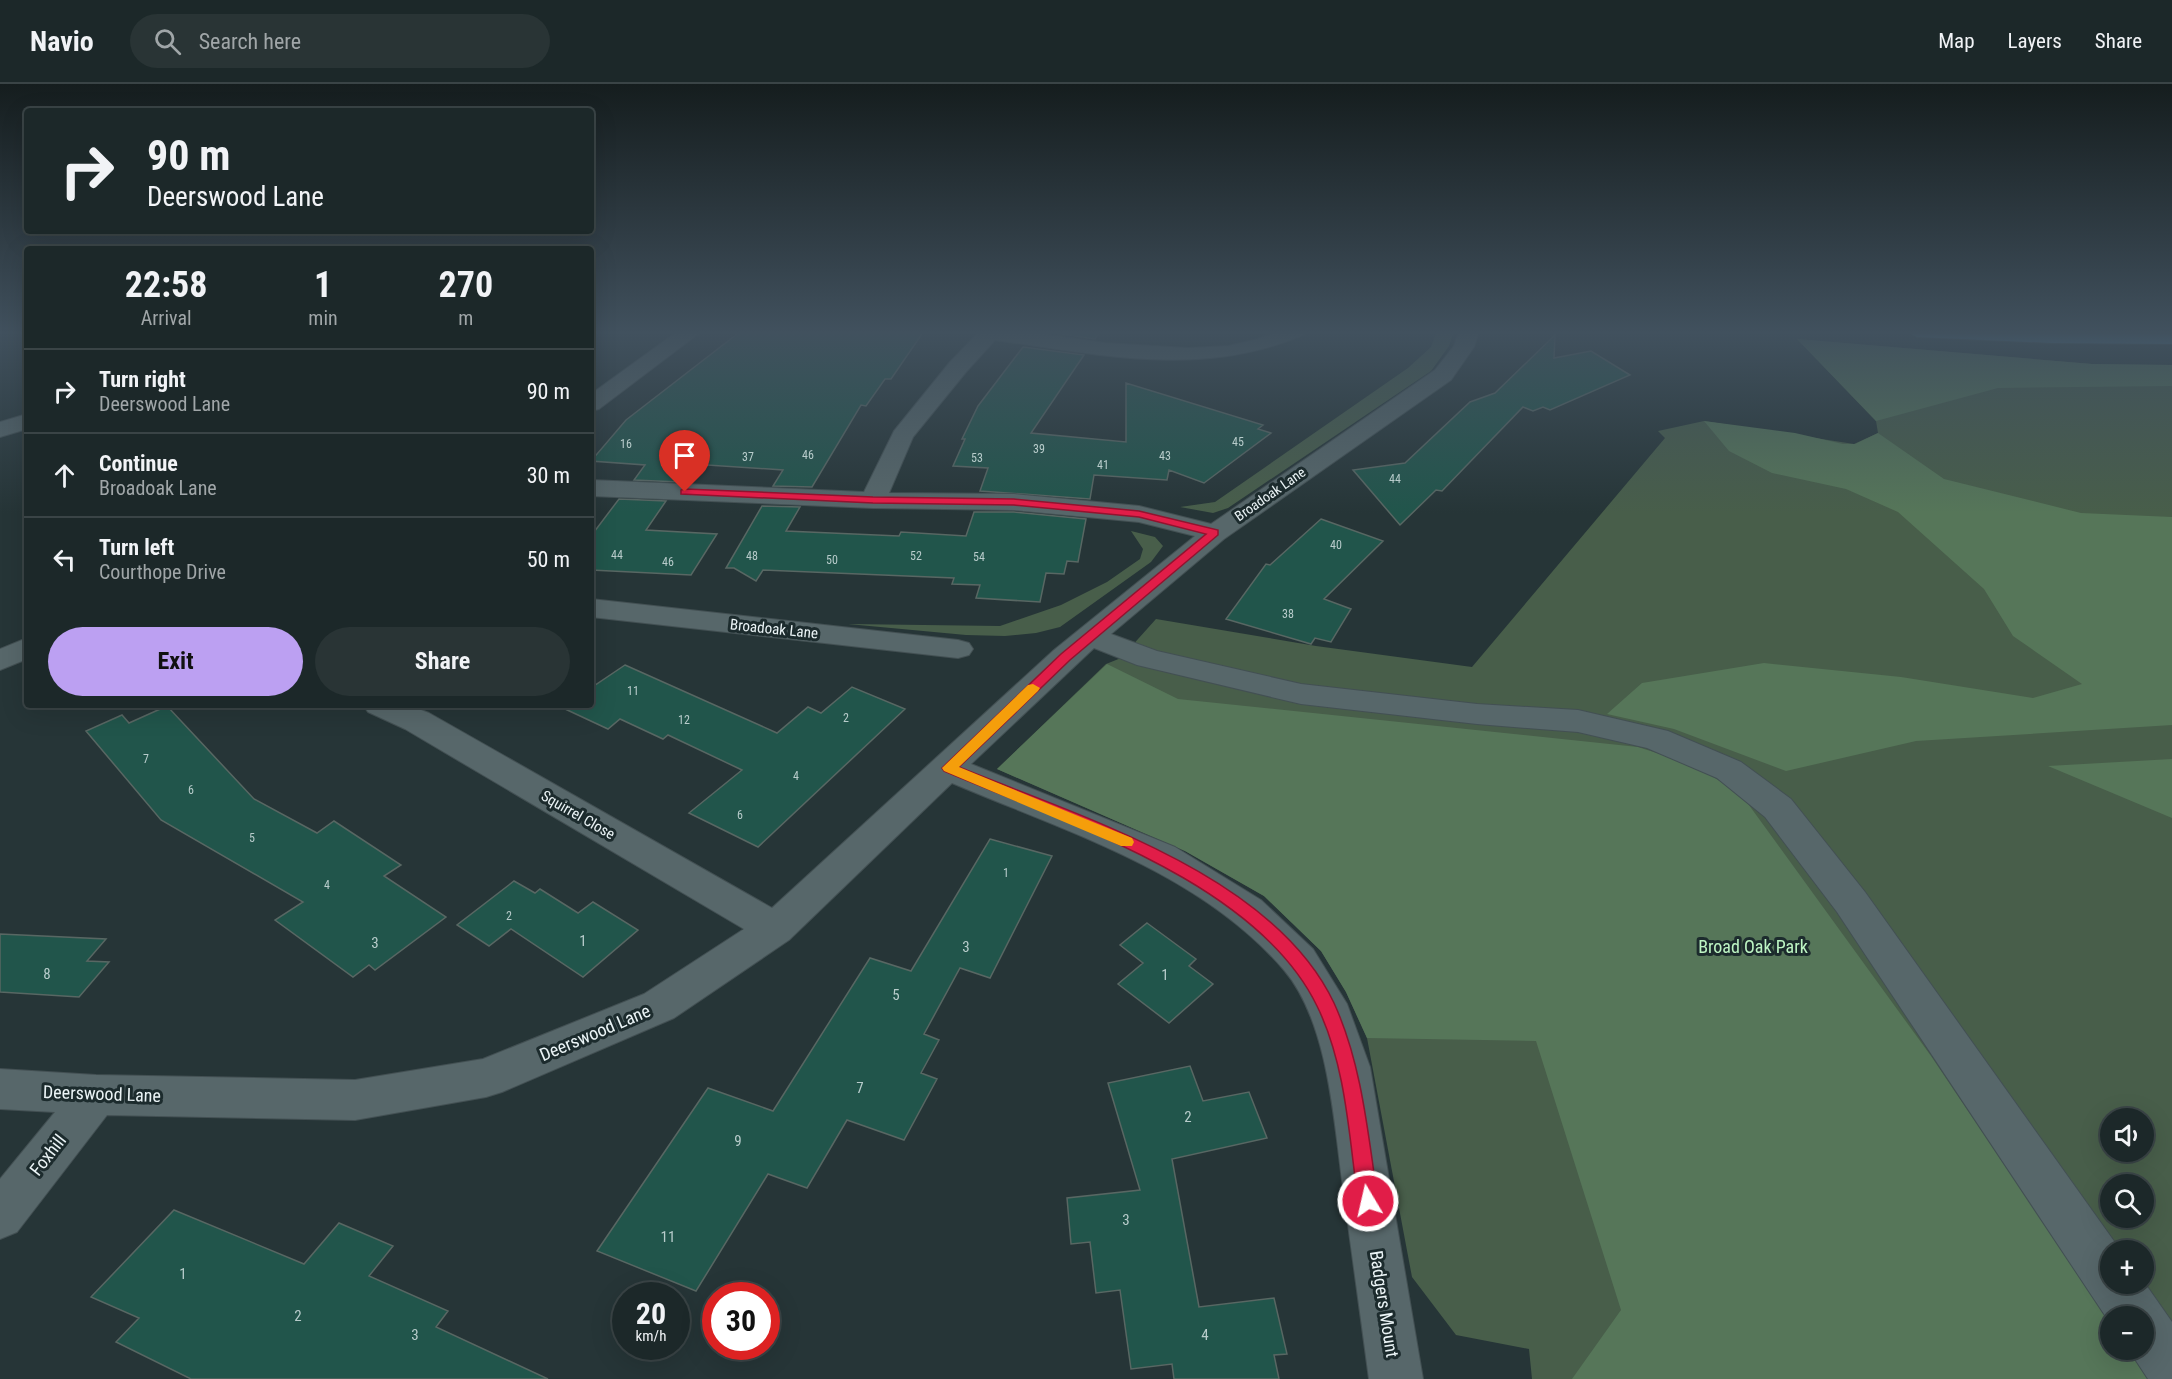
<!DOCTYPE html>
<html lang="en">
<head>
<meta charset="utf-8">
<style>
	body { margin:0; font-family:"Roboto Condensed",sans-serif; background:#293435; color:#f1f3f6; height:100vh; display:flex; flex-direction:column; font-size:22px; white-space:nowrap }
	* { box-sizing:border-box; margin:0 }
	p { font-size:20px; color:#a0a6a8 }
	.icon { flex:none; width:33px; height:33px; fill:none; stroke:currentColor; stroke-width:2; stroke-linecap:round; stroke-linejoin:round }
	.map { position:relative; flex:1; overflow:hidden }
	.details { position:absolute; left:24px; top:162px; width:570px; height:462px; display:flex; flex-direction:column; background:#1c2829; border-radius:6px; box-shadow:0 6px 24px #0002,0 0 0 2px #3a4446 }
	.details>* { flex:none }
	.banner { position:absolute; left:24px; top:24px; width:570px; height:126px; border-radius:6px; box-shadow:0 6px 24px #0002,0 0 0 2px #3a4446; background:#1c2829; color:#f1f3f6; overflow:hidden }
	.tools { position:absolute; left:2100px; top:1024px; display:grid; gap:12px }
	.tools a { display:grid; place-items:center; width:54px; height:54px; border-radius:50%; background:#1c2829; box-shadow:0 6px 24px #0002,0 0 0 2px #3a4446; font-size:30px }
	.speed { position:absolute; left:612px; top:1198px; display:flex; gap:12px; font-size:30px; font-weight:700; text-align:center }
	.speed>* { display:grid; place-content:center; width:78px; height:78px; border-radius:50%; background:#1c2829; box-shadow:0 6px 24px #0002,0 0 0 2px #3a4446; line-height:1 }
	.speed small { font-size:15px; font-weight:400 }
	.speed .limit { border:9px solid #d22; background:#fff; color:#111 }
	.pin { position:absolute; display:grid; place-items:center; width:51px; height:51px; color:#fff; margin:-62px -26px; border-radius:50% 50% 50% 0; rotate:-45deg; box-shadow:0 0 6px #0007 }
	.pin .icon { rotate:45deg }
	.me { position:absolute; width:66px; margin:-33px; rotate:351deg; stroke-linejoin:round; filter:drop-shadow(0 0 4px #0008) }
	.turn { display:flex; align-items:center; gap:21px; height:126px; padding:0 24px; font-size:27px }
	.turn .icon { width:78px; height:78px; stroke-width:2.5 }
	.turn b { display:block; font-size:42px; line-height:51px }
	.eta { display:flex; justify-content:space-evenly; align-items:center; height:102px; text-align:center }
	.eta b { font-size:36px; font-weight:700; line-height:42px }
	.cta { display:flex; gap:12px; margin-top:auto; padding:12px 24px }
	.cta a { flex:1; height:69px; border-radius:36px; background:#bca0f2; color:#111; font-size:24px; font-weight:700; line-height:69px; text-align:center }
	.cta a+a { background:#293435; color:#f1f3f6 }
	ul { padding:0; list-style:none }
	li { display:flex; align-items:center; gap:18px; height:84px; padding:0 24px; border-top:2px solid #3a4446 }
	li div { flex:1 }
	li b { display:block; font-size:22px }
	li em { font-style:normal }
	header { display:flex; align-items:center; gap:36px; box-sizing:border-box; height:84px; padding:0 30px; background:#1c2829; border-bottom:2px solid #3a4446 }
	header strong { font-size:28px }
	nav { display:flex; gap:33px; margin-inline-start:auto; font-size:21px }
	.search { width:420px; height:54px; background:#293435; display:flex; align-items:center; gap:15px; box-sizing:border-box; padding:0 21px; border-radius:33px; color:#a0a6a8; font-size:22px }
	.map>svg:first-child { display:block }
	.green { fill:#485e4a; fill-rule:evenodd }
	.forest { fill:#567659 }
	.building { fill:#21554b; stroke:#586763; stroke-width:1.5 }
	.lines { fill:none; stroke-linecap:round; stroke-linejoin:round }
	.minor-casing { stroke:#435053; stroke-width:2 }
	.highway-casing { stroke:#435053; stroke-width:2 }
	.minor { fill:#57676a; fill-rule:evenodd }
	.highway { fill:#5597c5; fill-rule:evenodd }
	.route { fill:#e11d48; stroke:#92132f; stroke-width:1.5 }
	.slow { fill:#f59e0b }
	.labels { text-anchor:middle; stroke-width:6; stroke-linejoin:round; paint-order:stroke }
	.number-label { font-size:12px; fill:#b8cccb }
	.far-street-label { font-size:14px; fill:#ebf4f6; stroke:#1c2b2d }
	.street-label { font-size:15px; fill:#ebf4f6; stroke:#1c2b2d }
	.near-number-label { font-size:15px; fill:#b8cccb }
	.near-park-label { font-size:18px; fill:#bdf5c3; stroke:#1c2b2d }
	.near-street-label { font-size:18px; fill:#ebf4f6; stroke:#1c2b2d }
</style>
</head>
<body>
<header>
<strong>Navio</strong>
<div class="search"><svg class="icon" aria-label="search" viewBox="0 0 24 24"><circle cx="10" cy="10" r="6"/><path d="M15 15l6 6"/></svg>Search here</div>
<nav><a>Map</a><a>Layers</a><a>Share</a></nav>
</header>
<div class="map">
<svg width="2172" height="1295" viewBox="0 0 2172 1295">
	<rect width="100%" height="100%" fill="#263537"/>
	<!-- green -->
	<path class="green" d="M1437,247h17l-5,15 -18,25 -203,137 -15,5 -33,-6 35,-5 193,-134 23,-21z
		M1797,255l295,25 80,1v1014h-640l-3,-30 -73,-14 -44,-58 -45,-239 -21,-46 -25,-41 -57,-55 -79,-45 -188,-82 109,-105 15,-6 35,-39 160,27 156,21 193,-229 -7,-7 46,-10 150,23 24,-11 -2,-12zM2110,1035h34v33h-34zM2110,1101h34v33h-34zM2110,1167h34v33h-34zM2110,1233h34v33h-34z
		M1131,447l24,6 8,9 -12,16 -91,65 -24,6 -31,3 -39,-1 -118,-11 152,2 61,-21 46,-23 33,-23 3,-10z"/>
	<!-- forest -->
	<path class="forest" d="M1797,255l295,25 80,1v21l-174,2 -122,33z
		M1704,337l91,12 48,11h12l23,-11 66,46 137,34 91,4v208l-256,16 -130,30 -112,-42 -67,-15 35,-31 122,-20 137,14 132,21 49,-14 -69,-48 -29,-47 -86,-77 -52,-23 -74,-16 -43,-22z
		M1107,580l71,35 460,48c44,14 73,23 108,54l185,255 179,266v28h19l20,29h-577l49,-69 -85,-269 -169,-3 -21,-46 -25,-41 -57,-55 -79,-45 -188,-82z
		M2172,675v59l-124,-52z"/>
	<!-- building -->
	<path class="building" d="M741,247h183l-33,48h-6l-19,27 -5,-1 -49,82 -39,-1 10,-16 -91,-6 -12,18 -46,-2 11,-15 -54,-4 35,-41z
		M1041,247h59l-5,8z
		M1555,251l-1,23 37,-7 39,24 -80,35 -7,-3 -10,4 -10,-4 -81,84 -6,-1 -36,35 -47,-55 52,-7 65,-61 25,-9z
		M1023,263l61,8 -53,78 95,9v-59l137,42 -5,4 13,4 -67,50 -35,-13 -2,10 -73,-5 -4,24 -110,-8 8,-23 -35,-2 12,-27h-3l16,-33z
		M619,415l47,2 -20,29 71,4 -26,41 -100,-5v-34z
		M762,422l38,1 -14,24 113,5 2,-4 65,4 8,-24h40l72,7 -8,43 -11,-1 -3,13 -18,-1 -6,29 -64,-4 4,-13 -28,-1 2,-6 -191,-8 -7,11 -22,-13h-8z
		M1321,435l62,22 -59,58 27,10 -20,33 -16,-4 -4,6 -85,-25 40,-55 4,1z
		M625,581l152,68 31,-26 13,6 31,-26 53,22 -147,138 -69,-34 53,-43 -74,-35 -5,4 -43,-20 -12,10 -45,-21 4,-3h24v-17z
		M167,622l87,93 63,34 17,-12 67,44 -17,11 62,41 -71,53 -6,-5 -16,12 -78,-57 28,-18 -142,-82 -75,-89 36,-16 7,8z
		M990,755l62,17 -62,122 -30,-10 -36,66 15,6 -18,33 16,6 -33,61 -57,-20 -40,68 -39,-14 -72,117 -99,-40 111,-163 65,23 97,-153 41,13z
		M514,797l21,12 5,-4 38,24 15,-11 45,28 -55,47 -72,-48 -22,17 -32,-21z
		M1147,839l49,36 -7,7 24,18 -44,39 -51,-39 25,-21 -23,-18z
		M0,850l106,5 -19,22 22,1 -30,35 -79,-5z
		M1190,982l13,35 46,-9 18,46 -95,21 27,148 75,-9 13,56 -13,1 5,24h-105l-2,-15 -41,5 -11,-79 -24,3 -6,-51 -19,2 -4,-46 73,-8 -32,-107z
		M174,1126l130,54 35,-41 54,23 -24,30 79,35 -12,16 112,52h-357l-75,-37 23,-24 -48,-21z"/>
	<g class="lines">
		<!-- minor casing -->
		<g class="minor-casing">
			<path id="minor" d="M678,247h24l-103,78 -8,2v-17z
				M980,247h43l82,12 83,5 40,-2 30,-7 20,-8h28l-3,4c-101,43 -203,20 -308,5l-29,32 -53,65 -24,56 125,1 125,12 72,18 224,-154 19,-24 5,-15h20l-5,16 -23,33 -227,159 -113,95 46,17 144,33 176,20 101,6 90,21 73,31 50,37 74,93 256,359h-11v33l34,-2 28,40v57h-24l-19,-29h15v-33h-34v6l-273,-411 -72,-95 -48,-39 -70,-30 -69,-16 -101,-8 -176,-20 -164,-39 -43,-17 -123,116 204,83 86,53 52,49 34,55 23,63 53,312h-54c-8,-61 -17,-123 -25,-184 -10,-68 -14,-171 -60,-225 -84,-98 -217,-138 -332,-187l-163,157 -115,78 -172,74 -16,5 -131,23 -248,-5 -90,117 -17,7v-60l55,-67 -55,-3v-40l96,6 259,5 128,-21 161,-65 100,-65 -339,-200 -37,-17 -5,-7h45l21,8 343,195 282,-258 141,-114 -56,-14 -125,-12 -141,-2 -282,-12v-16l273,12 30,-61 56,-69z
				M27,330v15l-27,8v-15z
				M591,515l367,41 11,3 4,6 -4,6 -11,3 -367,-41z
				M27,554v21l-27,11v-21z"/>
		</g>
		<!-- highway casing -->
		<g class="highway-casing">
			<path id="highway" d="M1907,247l265,1v12l-120,-1 -135,-6z"/>
		</g>
		<!-- minor -->
		<use href="#minor" class="minor"/>
		<!-- highway -->
		<use href="#highway" class="highway"/>
	</g>
	<!-- sky -->
	<linearGradient id="sky" x2="0" y2="1"><stop stop-color="#151d1e"/><stop offset="0.58" stop-color="#41515e"/><stop offset="1" stop-color="#41515e" stop-opacity="0"/></linearGradient>
	<rect width="2172" height="429" fill="url(#sky)"/>
	<!-- route -->
	<path class="route" d="M685,405l188,8 141,2 125,12 79,19v5l-148,125 -111,107c122,50 315,108 375,236 28,61 34,131 44,198l-3,6 -7,3 -7,-3 -3,-6c-9,-65 -12,-136 -41,-195 -60,-124 -253,-184 -373,-235l-2,-3 119,-114 145,-120 -67,-17 -125,-12 -141,-2 -192,-9v-4z"/>
	<!-- slow -->
	<path class="slow" d="M1033,600l7,4 -2,3 -79,76 173,71 2,4 -2,4h-11l-177,-75 -2,-3 86,-83z"/>
	<g class="labels">
		<!-- number labels -->
		<g class="number-label">
			<text x="1238" y="362">45</text>
			<text x="626" y="364">16</text>
			<text x="1039" y="369">39</text>
			<text x="808" y="375">46</text>
			<text x="1165" y="376">43</text>
			<text x="748" y="377">37</text>
			<text x="977" y="378">53</text>
			<text x="1103" y="385">41</text>
			<text x="1395" y="399">44</text>
			<text x="1336" y="465">40</text>
			<text x="617" y="475">44</text>
			<text x="752" y="476">48</text>
			<text x="916" y="476">52</text>
			<text x="979" y="477">54</text>
			<text x="832" y="480">50</text>
			<text x="668" y="482">46</text>
			<text x="1288" y="534">38</text>
			<text x="633" y="611">11</text>
			<text x="846" y="638">2</text>
			<text x="684" y="640">12</text>
			<text x="146" y="679">7</text>
			<text x="796" y="696">4</text>
			<text x="191" y="710">6</text>
			<text x="740" y="735">6</text>
			<text x="252" y="758">5</text>
			<text x="1006" y="793">1</text>
			<text x="327" y="805">4</text>
			<text x="509" y="836">2</text>
		</g>
		<!-- far-street labels -->
		<g class="far-street-label">
			<text transform="translate(1270 410) rotate(-35)" y="5">Broadoak Lane</text>
		</g>
		<!-- street labels -->
		<g class="street-label">
			<text transform="translate(774 545) rotate(6)" y="5">Broadoak Lane</text>
			<text transform="translate(578 731) rotate(30)" y="5">Squirrel Close</text>
		</g>
		<!-- near-number labels -->
		<g class="near-number-label">
			<text x="583" y="862">1</text>
			<text x="375" y="864">3</text>
			<text x="966" y="868">3</text>
			<text x="47" y="895">8</text>
			<text x="1165" y="896">1</text>
			<text x="896" y="916">5</text>
			<text x="860" y="1009">7</text>
			<text x="1188" y="1038">2</text>
			<text x="738" y="1062">9</text>
			<text x="1126" y="1141">3</text>
			<text x="668" y="1158">11</text>
			<text x="183" y="1195">1</text>
			<text x="298" y="1237">2</text>
			<text x="415" y="1256">3</text>
			<text x="1205" y="1256">4</text>
		</g>
		<!-- near-park labels -->
		<g class="near-park-label">
			<text x="1753" y="869">Broad Oak Park</text>
		</g>
		<!-- near-street labels -->
		<g class="near-street-label">
			<text transform="translate(595 949) rotate(-23)" y="6">Deerswood Lane</text>
			<text transform="translate(102 1010) rotate(2)" y="6">Deerswood Lane</text>
			<text transform="translate(48 1071) rotate(-52)" y="6">Foxhill</text>
			<text transform="translate(1384 1220) rotate(81)" y="6">Badgers Mount</text>
		</g>
	</g>
</svg>
<div class="tools">
<a><svg class="icon" aria-label="sound" viewBox="0 0 24 24"><path d="M4 9h4l5-4v14l-5-4H4zM17 9q2 3 0 6"/></svg></a>
<a><svg class="icon" aria-label="search" viewBox="0 0 24 24"><circle cx="10" cy="10" r="6"/><path d="M15 15l6 6"/></svg></a>
<a>+</a>
<a>−</a>
</div>
<div class="speed"><div>20<small>km/h</small></div><div class="limit">30</div></div>
<div class="pin" style="left:685px;top:408px;background:#d93025"><svg class="icon" aria-label="arrive" viewBox="0 0 24 24"><path d="M6 21V4h12l-3 4 3 4H6"/></svg></div>
<svg class="me" style="left:1368px;top:1117px" viewBox="-20 -20 40 40"><circle r="17" fill="#e11d48" stroke="#fff" stroke-width="3"/><path d="M0-11L8 9 0 5-8 9z" fill="#fff"/></svg>
<div class="banner">
<div class="turn"><svg class="icon" aria-label="right" viewBox="0 0 24 24"><path d="M7 20v-9h11M14 6l5 5-5 5"/></svg><div><b>90 m</b>Deerswood Lane</div></div>
</div>
<section class="details">
<div class="eta">
<div><b>22:58</b><p>Arrival</p></div>
<div><b>1</b><p>min</p></div>
<div><b>270</b><p>m</p></div>
</div>
<ul>
<li><svg class="icon" aria-label="right" viewBox="0 0 24 24"><path d="M7 20v-9h11M14 6l5 5-5 5"/></svg><div><b>Turn right</b><p>Deerswood Lane</p></div><em>90 m</em></li>
<li><svg class="icon" aria-label="ahead" viewBox="0 0 24 24"><path d="M12 20V5M6 11l6-6 6 6"/></svg><div><b>Continue</b><p>Broadoak Lane</p></div><em>30 m</em></li>
<li><svg class="icon" aria-label="left" viewBox="0 0 24 24"><path d="M17 20v-9H6M10 6l-5 5 5 5"/></svg><div><b>Turn left</b><p>Courthope Drive</p></div><em>50 m</em></li>
</ul>
<div class="cta"><a>Exit</a><a>Share</a></div>
</section>
</div>
</body>
</html>
